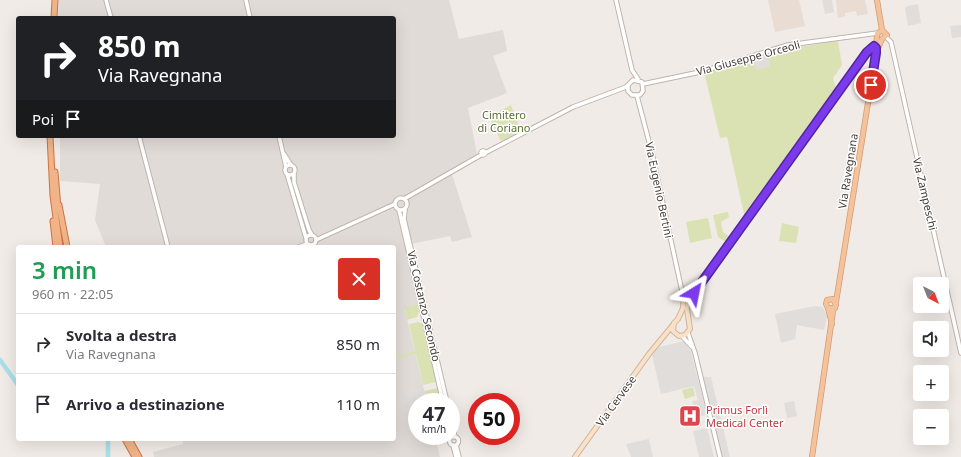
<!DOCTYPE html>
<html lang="it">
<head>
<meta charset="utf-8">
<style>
	body { margin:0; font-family:"Noto Sans",sans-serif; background:#f7f7f7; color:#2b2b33; height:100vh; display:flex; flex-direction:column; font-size:15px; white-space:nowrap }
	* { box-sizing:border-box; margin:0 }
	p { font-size:13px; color:#7c7c81 }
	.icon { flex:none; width:22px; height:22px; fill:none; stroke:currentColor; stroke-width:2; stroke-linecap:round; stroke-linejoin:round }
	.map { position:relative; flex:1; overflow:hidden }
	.details { position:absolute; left:16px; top:245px; width:380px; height:196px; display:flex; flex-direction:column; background:#fff; border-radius:4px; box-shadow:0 4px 16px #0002 }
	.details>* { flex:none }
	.banner { position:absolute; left:16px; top:16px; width:380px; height:122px; border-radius:4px; box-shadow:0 4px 16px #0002; background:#202124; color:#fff; overflow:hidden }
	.needle { width:26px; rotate:138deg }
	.fabs { position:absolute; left:913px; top:277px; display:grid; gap:8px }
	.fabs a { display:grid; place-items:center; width:36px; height:36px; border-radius:4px; background:#fff; box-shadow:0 4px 16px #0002; font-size:20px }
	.speed { position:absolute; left:408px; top:393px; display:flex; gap:8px; font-size:20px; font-weight:700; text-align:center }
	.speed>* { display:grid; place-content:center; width:52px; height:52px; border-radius:50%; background:#fff; box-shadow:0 4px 16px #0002; line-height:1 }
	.speed small { font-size:10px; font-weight:400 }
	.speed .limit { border:6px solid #d22; background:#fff; color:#111 }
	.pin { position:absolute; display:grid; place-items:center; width:34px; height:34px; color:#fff; margin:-17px; border:2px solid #fff; border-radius:50%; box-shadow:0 1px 4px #0007 }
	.me { position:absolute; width:44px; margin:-22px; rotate:35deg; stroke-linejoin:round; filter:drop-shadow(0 0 3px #0008) }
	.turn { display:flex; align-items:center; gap:14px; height:84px; padding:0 16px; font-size:18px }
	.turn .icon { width:52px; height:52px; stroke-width:2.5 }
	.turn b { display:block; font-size:28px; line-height:34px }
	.then { display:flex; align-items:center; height:38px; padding:0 16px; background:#0003; gap:8px; font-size:15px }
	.round { display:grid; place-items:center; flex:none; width:42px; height:42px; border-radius:4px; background:#f7f7f7 }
	.summary { display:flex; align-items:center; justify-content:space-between; height:68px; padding:0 16px }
	h1 { font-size:24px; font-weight:600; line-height:30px; color:#1e9e55 }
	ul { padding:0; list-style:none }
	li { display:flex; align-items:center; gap:12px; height:60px; padding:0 16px; border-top:1px solid #e1e1e2 }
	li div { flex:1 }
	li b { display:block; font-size:15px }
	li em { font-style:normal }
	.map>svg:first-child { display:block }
	.industrial { fill:#e1dbd8 }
	.education { fill:#e9dcd2 }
	.green { fill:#dae2b3 }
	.parking { fill:#e0dddb }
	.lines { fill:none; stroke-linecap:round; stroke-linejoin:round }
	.river { stroke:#a9e0e8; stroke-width:4.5 }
	.tertiary-casing { stroke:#bfb4ad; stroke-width:5.5 }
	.secondary-casing { stroke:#cfb49c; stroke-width:6 }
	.primary-casing { stroke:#d79b6f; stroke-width:6 }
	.trunk-casing { stroke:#cc7546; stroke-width:7 }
	.tertiary { stroke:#fff; stroke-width:3.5 }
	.secondary { stroke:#f9e0c9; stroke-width:4 }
	.primary { stroke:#f3c39d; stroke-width:4.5 }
	.trunk { stroke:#f0b488; stroke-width:5 }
	.route-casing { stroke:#51269a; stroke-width:10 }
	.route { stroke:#7c3aed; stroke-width:7 }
	.labels { text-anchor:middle; stroke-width:3; stroke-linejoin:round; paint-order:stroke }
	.street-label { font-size:11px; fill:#433b36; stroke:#fff }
	.park-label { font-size:11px; fill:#596f30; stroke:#fff }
	.health-label { font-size:11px; fill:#be3a42; stroke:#fff; text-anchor:start }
</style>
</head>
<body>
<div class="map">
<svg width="961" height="457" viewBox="0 0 961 457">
	<rect width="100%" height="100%" fill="#f1ebe7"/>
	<!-- industrial -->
	<path class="industrial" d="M59,0h390l10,39 44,-9 4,21 -14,5 14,37 -39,15 10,51 -26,15 20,63 -20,5 -2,-6 -39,8 12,58 -18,8 22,92h-10v34h18l5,21h-286l-1,-5 30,-8v-5h211v-192h-288l-11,-27 5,-36 -40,-3v-45h334v-118h-336z"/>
	<!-- education -->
	<path class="education" d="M768,0h31l6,26 -30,6z
		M836,0h29l3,14 -11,2 -1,-5 -11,2v3l-7,2z"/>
	<!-- green -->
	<path class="green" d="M838,41l4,24 -9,13 4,13 -92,128 -18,-82 -7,1 -16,-66 82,-23z
		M511,105l10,26 -20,10 -12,-24z
		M728,212l1,5 -8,5 2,10 7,5 -4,5 -8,-5 -5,-22z
		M708,218l4,20 -22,5 -4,-21z
		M782,223l17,4 -3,16 -17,-2z
		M419,304l1,5 -3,8 -10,3 -2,-13z
		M418,322l5,2 14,58 -14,3 -7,-31 -22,5v-2l21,-6 -6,-27z
		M693,387l2,9 -10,3 -3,-9z
		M438,388l3,14h-13l-3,-11z"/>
	<!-- parking -->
	<path class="parking" d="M822,0h10l2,12 -9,2z
		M918,4l3,19 -13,3 -3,-18 2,-2z
		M961,25v12l-9,1 -2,-12z
		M767,54l3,12 -14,4 -4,-12z
		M815,306l7,1 3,4 2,5 -3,14 -27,-5 -2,14 -14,4 -6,-29z
		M684,341l7,11 16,63 -11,2 -4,-16 6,-1 -4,-14 -33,8 -9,-39 7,-8z
		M703,377h8l19,80h-8z
		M423,387l2,7 -18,5 -2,-7z
		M794,401l3,15 -10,2 -3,-15z
		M707,428l7,29h-15l-6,-26z
		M649,439l4,18h-22l-5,-13z"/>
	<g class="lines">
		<!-- river -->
		<path class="river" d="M0,360l18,25
			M108,439v18"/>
		<!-- tertiary casing -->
		<g class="tertiary-casing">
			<path id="tertiary" d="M106,0l5,18
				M246,0l4,18
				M616,0l16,70 6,9
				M886,37l5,5 70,311
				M643,84l57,-12 88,-27 90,-12
				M637,96l15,57 31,143
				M139,136l29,111
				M279,136l7,31
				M481 153a2 2 0 1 1 4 0a2 2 0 1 1-4 0Z
				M485,153l88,-46 53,-20 7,-7 9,2 1,9 -3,4h-8l-4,-4v-6
				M284,154l7,11
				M285 170a5 5 0 1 1 10 0a5 5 0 1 1-10 0Z
				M294,173v9l15,48 3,5
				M287,174l19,64
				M395 204a6 6 0 1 1 12 0a6 6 0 1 1-12 0Z
				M404,199l77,-44
				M399,210l44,192
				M405,210l-1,9 43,183
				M306 240a5 5 0 1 1 10 0a5 5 0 1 1-10 0Z
				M316,240l79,-36
				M299,247l8,-3
				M688,333l7,20 25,104
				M682,336l10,11
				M451,421l4,16
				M449.5 441a4.5 4.5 0 1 1 9 0a4.5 4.5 0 1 1-9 0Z
				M453,445l3,12
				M456,445l3,12"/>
		</g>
		<!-- secondary casing -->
		<g class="secondary-casing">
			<path id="secondary" d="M687,292l2,3 -2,14 3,20 -5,6 -6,1 -6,-5 1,-8 4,-4 5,-11 1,-14c3,-3 8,-3 12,-6
				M689,300l181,-253 8,-6
				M575,457l74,-103 24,-29"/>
		</g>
		<!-- primary casing -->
		<g class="primary-casing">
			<path id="primary" d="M877,0l5,30 5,5 -5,4 -3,7
				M836,302l40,-249 1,-19 5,-4
				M828,308l4,16
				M812,457l21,-146 3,-6 -3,-6 -6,1 -1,4 2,4h7"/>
		</g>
		<!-- trunk casing -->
		<g class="trunk-casing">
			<path id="trunk" d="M54,18l1,-18
				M50,136l3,60 7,51
				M55,172l3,36
				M59,205l8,42
				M53,221l3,26
				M125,439l10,18
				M129,439l10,18"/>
		</g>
		<!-- tertiary -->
		<use href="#tertiary" class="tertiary"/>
		<!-- secondary -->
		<use href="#secondary" class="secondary"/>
		<!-- primary -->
		<use href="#primary" class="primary"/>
		<!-- trunk -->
		<use href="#trunk" class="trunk"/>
	</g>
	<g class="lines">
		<!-- route casing -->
		<g class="route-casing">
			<path id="route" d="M694,293l173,-241 7,-6 2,2v5l-5,32"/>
		</g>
		<!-- route -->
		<use href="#route" class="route"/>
	</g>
	<!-- icons -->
	<defs>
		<g id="hospital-square" transform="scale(1.15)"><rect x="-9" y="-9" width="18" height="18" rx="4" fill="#e0444e" stroke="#fff"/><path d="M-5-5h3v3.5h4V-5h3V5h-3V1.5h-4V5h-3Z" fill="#fff"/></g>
	</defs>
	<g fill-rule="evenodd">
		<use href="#hospital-square" x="690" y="416"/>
	</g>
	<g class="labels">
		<!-- street labels -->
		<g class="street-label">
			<text transform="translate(748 58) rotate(-15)" y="4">Via Giuseppe Orceoli</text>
			<text transform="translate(848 171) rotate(-81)" y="4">Via Ravegnana</text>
			<text transform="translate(659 190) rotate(78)" y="4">Via Eugenio Bertini</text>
			<text transform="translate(925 194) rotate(77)" y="4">Via Zampeschi</text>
			<text transform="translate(424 306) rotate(77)" y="4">Via Costanzo Secondo</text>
			<text transform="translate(616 401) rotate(-54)" y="4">Via Cervese</text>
		</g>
		<!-- park labels -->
		<g class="park-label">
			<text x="504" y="119">Cimitero<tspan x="504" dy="13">di Coriano</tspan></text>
		</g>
		<!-- health labels -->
		<g class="health-label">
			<text x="706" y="414">Primus Forlì<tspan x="706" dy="13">Medical Center</tspan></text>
		</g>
	</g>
</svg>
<div class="fabs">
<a><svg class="needle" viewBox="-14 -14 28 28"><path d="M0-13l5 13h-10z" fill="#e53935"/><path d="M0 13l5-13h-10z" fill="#7c7c81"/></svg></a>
<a><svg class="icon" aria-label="sound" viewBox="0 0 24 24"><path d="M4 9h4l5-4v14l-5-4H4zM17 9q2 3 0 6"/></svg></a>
<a>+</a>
<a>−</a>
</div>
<div class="speed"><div>47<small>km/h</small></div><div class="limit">50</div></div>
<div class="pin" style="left:871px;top:85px;background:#d93025"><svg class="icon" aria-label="arrive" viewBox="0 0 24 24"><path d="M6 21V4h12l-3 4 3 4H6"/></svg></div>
<svg class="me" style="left:694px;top:293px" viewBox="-20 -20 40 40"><path d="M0-17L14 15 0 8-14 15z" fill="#7c3aed" stroke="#fff" stroke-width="4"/></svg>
<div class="banner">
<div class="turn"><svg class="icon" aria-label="right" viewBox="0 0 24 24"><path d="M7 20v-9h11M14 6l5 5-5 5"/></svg><div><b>850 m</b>Via Ravegnana</div></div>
<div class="then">Poi<svg class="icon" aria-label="arrive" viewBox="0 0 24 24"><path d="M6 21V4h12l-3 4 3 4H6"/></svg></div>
</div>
<section class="details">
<div class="summary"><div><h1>3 min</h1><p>960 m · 22:05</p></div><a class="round" style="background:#d93025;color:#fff"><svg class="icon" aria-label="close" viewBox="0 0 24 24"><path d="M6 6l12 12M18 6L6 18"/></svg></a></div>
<ul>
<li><svg class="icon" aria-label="right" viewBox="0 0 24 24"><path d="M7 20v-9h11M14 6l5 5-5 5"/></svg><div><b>Svolta a destra</b><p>Via Ravegnana</p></div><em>850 m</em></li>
<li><svg class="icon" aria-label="arrive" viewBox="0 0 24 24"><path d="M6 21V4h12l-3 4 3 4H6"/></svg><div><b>Arrivo a destinazione</b></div><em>110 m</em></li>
</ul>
</section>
</div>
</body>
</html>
